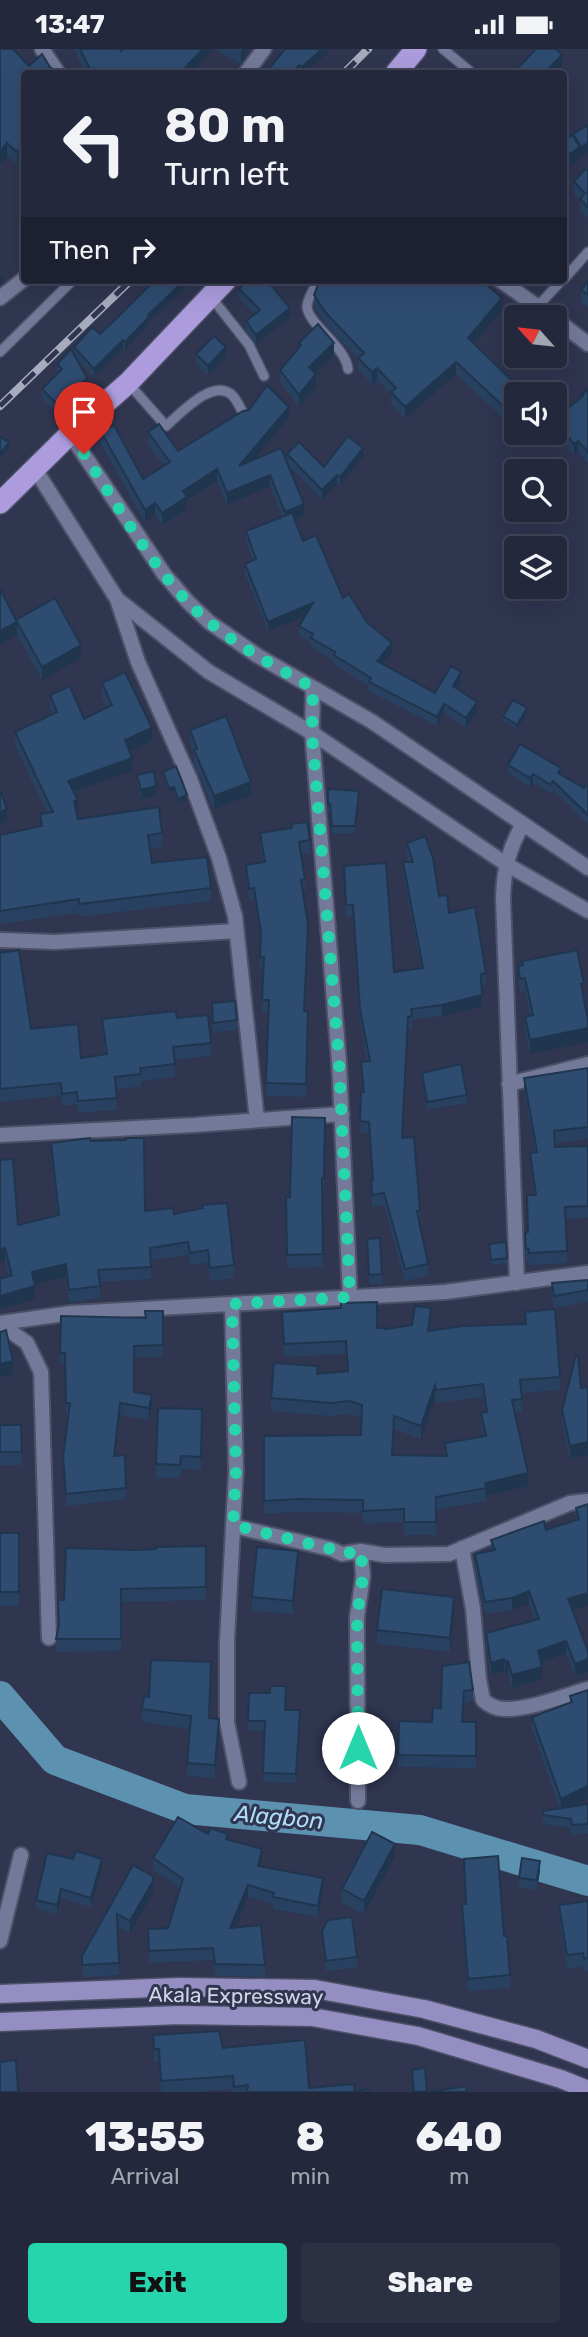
<!DOCTYPE html>
<html lang="en">
<head>
<meta charset="utf-8">
<style>
	body { margin:0; font-family:Rubik,sans-serif; background:#2c3043; color:#f1f3f6; height:100vh; display:flex; flex-direction:column; font-size:26px; white-space:nowrap }
	* { box-sizing:border-box; margin:0 }
	p { font-size:23px; color:#a3a6af }
	.icon { flex:none; width:38px; height:38px; fill:none; stroke:currentColor; stroke-width:2; stroke-linecap:round; stroke-linejoin:round }
	.map { position:relative; height:2043px; overflow:hidden }
	.sheet { display:flex; flex-direction:column; background:#24283c; flex:1 }
	.sheet>* { flex:none }
	.top-card { position:absolute; left:21px; top:21px; width:546px; height:214px; border-radius:7px; box-shadow:0 7px 28px #0002,0 0 0 2px #414456; background:#24283c; color:#f1f3f6; overflow:hidden }
	.needle { width:46px; rotate:297deg }
	.fabs { position:absolute; left:504px; top:256px; display:grid; gap:14px }
	.fabs a { display:grid; place-items:center; width:63px; height:63px; border-radius:7px; background:#24283c; box-shadow:0 7px 28px #0002,0 0 0 2px #414456; font-size:35px }
	.pin { position:absolute; display:grid; place-items:center; width:60px; height:60px; color:#fff; margin:-72px -30px; border-radius:50% 50% 50% 0; rotate:-45deg; box-shadow:0 0 7px #0007 }
	.pin .icon { rotate:45deg }
	.me { position:absolute; width:77px; margin:-38px; rotate:0deg; stroke-linejoin:round; filter:drop-shadow(0 0 5px #0008) }
	.turn { display:flex; align-items:center; gap:24px; height:147px; padding:0 28px; font-size:32px }
	.turn .icon { width:91px; height:91px; stroke-width:2.5 }
	.turn b { display:block; font-size:49px; line-height:60px }
	.then { display:flex; align-items:center; height:66px; padding:0 28px; background:#0003; gap:14px; font-size:26px }
	.eta { display:flex; justify-content:space-evenly; align-items:center; height:119px; text-align:center }
	.eta b { font-size:42px; font-weight:800; line-height:49px }
	.primary-button { display:flex; gap:14px; margin-top:auto; padding:14px 28px }
	.primary-button a { flex:1; height:80px; border-radius:7px; background:#27d5ad; color:#111; font-size:28px; font-weight:800; line-height:80px; text-align:center }
	.primary-button a+a { background:#2c3043; color:#f1f3f6 }
	.status { display:flex; justify-content:space-between; align-items:center; height:49px; padding:0 35px; background:#24283c; direction:ltr }
	.status svg { height:19px; fill:currentColor }
	.map>svg:first-child { display:block }
	.lines { fill:none; stroke-linecap:round; stroke-linejoin:round }
	.river { stroke:#5c91af; stroke-width:30 }
	.lane-casing { stroke:#4c5167; stroke-width:12 }
	.street-casing { stroke:#4c5167; stroke-width:18 }
	.primary-casing { stroke:#4c5167; stroke-width:21 }
	.highway-casing { stroke:#4c5167; stroke-width:24 }
	.lane { stroke:#737a99; stroke-width:9 }
	.street { stroke:#737a99; stroke-width:14 }
	.primary { stroke:#958ec2; stroke-width:18 }
	.highway { stroke:#ac9cde; stroke-width:21 }
	.rail-casing { stroke:#a7abbe; stroke-width:8 }
	.rail { stroke:#303550; stroke-width:5; stroke-dasharray:16; stroke-linecap:butt }
	.wall { fill:#284160; fill-rule:evenodd }
	.shaded-wall { fill:#20354e }
	.building { fill:#2e4c70; stroke:#20354e; stroke-width:2; fill-rule:evenodd }
	.route { stroke:#27d5ad; stroke-width:12; stroke-dasharray:0 21.6 }
	.labels { text-anchor:middle; stroke-width:6; stroke-linejoin:round; paint-order:stroke }
	.street-label { font-size:21px; fill:#d1d5e6; stroke:#303550 }
	.water-label { font-size:23px; font-style:italic; fill:#afddf8; stroke:#303550 }
</style>
</head>
<body>
<div class="status"><b>13:47</b><svg viewBox="0 0 49 12"><path d="M0 12V9h3v3zM5 12V6h3v6zM10 12V3h3v9zM15 12V0h3v12zM26 1h20v11H26zM47 4h2v5h-2z"/></svg></div>
<div class="map">
<svg width="588" height="2043" viewBox="0 0 588 2043">
	<rect width="100%" height="100%" fill="#303550"/>
	<g class="lines">
		<!-- river -->
		<path class="river" d="M0,1647l55,64 130,49 235,21 168,51"/>
		<!-- lane casing -->
		<g class="lane-casing">
			<path id="lane" d="M443,0l29,24
				M564,230l24,-27
				M318,231c-3,8 -11,18 -11,27 2,18 38,39 41,62
				M211,248l38,48 15,31
				M538,257l24,-26
				M0,303l73,-72
				M129,335l37,42c14,-12 48,-50 67,-30 5,6 8,14 12,20"/>
		</g>
		<!-- street casing -->
		<g class="street-casing">
			<path id="street" d="M42,0l16,24
				M246,24l18,-24
				M500,231l52,37
				M0,249l24,-19
				M555,270l33,25
				M70,385l94,140 24,28 21,20 49,34 113,65 217,147
				M35,420l82,130 21,63 52,117 29,79 16,58 22,204
				M117,550l92,73 103,61 194,131 82,47
				M313,639l-1,45 27,329 11,235
				M0,891l55,2 181,-11
				M509,1035l79,-20
				M0,1086l194,-10 148,-11
				M517,1234l-14,-386c1,-28 6,-49 20,-73
				M232,1255l4,167 -9,170v81l12,60
				M0,1274l71,-10 374,-21 143,-19
				M0,1275l27,19 14,29 8,266
				M233,1477l98,23 11,5 19,-3 2,25 -6,41 1,184
				M462,1499l11,61 6,70 4,21c6,5 13,9 21,9 25,1 59,-13 84,-20
				M361,1502l23,4 65,-1 121,-51 18,-2
				M0,1892l21,-86"/>
		</g>
		<!-- primary casing -->
		<g class="primary-casing">
			<path id="primary" d="M0,1945l179,-7 136,2 109,20 112,30 52,20
				M0,1973l180,-7 132,2 106,19 143,43 27,11"/>
		</g>
		<!-- highway casing -->
		<g class="highway-casing">
			<path id="highway" d="M396,24l20,-24
				M0,454l70,-69 58,-51 98,-103"/>
		</g>
		<!-- lane -->
		<use href="#lane" class="lane"/>
		<!-- street -->
		<use href="#street" class="street"/>
		<!-- primary -->
		<use href="#primary" class="primary"/>
		<!-- highway -->
		<use href="#highway" class="highway"/>
		<!-- rail casing -->
		<g class="rail-casing">
			<path id="rail" d="M344,24l24,-24
				M0,357l131,-126"/>
		</g>
		<!-- rail -->
		<use href="#rail" class="rail"/>
	</g>
	<!-- wall -->
	<path class="wall" d="M74,0h46l1,2 92,-2 -22,24h-105z
		M214,0h34v1l-7,14z
		M328,0v4l-23,20h-39z
		M29,17l-12,99 -10,-9 -7,8z
		M588,122v47l-8,-7v-12l-6,-5v-12z
		M24,153v20l-5,-6v-9z
		M155,231h38l-44,42v2l-24,26 -2,-2 -29,29 -20,-22v-8l26,-13 15,-14z
		M519,231h13l-5,5z
		M588,232v26l-7,-5v-12z
		M239,240l51,29 -34,26 -10,-14v-9l9,-7 -16,-16z
		M314,246l188,15 -28,33 42,51v36l-60,-56 -51,45 -14,-15v-10l-14,-14 -5,4 -14,-15v-10l-33,-35 -11,-18z
		M299,294l35,12 -18,18v14l-17,20 -19,-25v-12l19,-23z
		M196,305l30,3 -18,18 -12,-11z
		M57,315l30,23 -28,28 -17,-17v-9l15,-15z
		M588,340v74l-10,-11 -4,3 -19,-24v-12l27,-22v-2z
		M289,369l-34,41 32,2v-7l37,13 39,-10 -23,29 -3,-2 -15,16 -34,-35 16,50 -10,5 9,21 40,57 24,24 25,31 -10,11 53,29 26,-12 -4,7 20,24 -11,16 -22,-15 -7,13 -68,-35v-5l-35,-22v-3l-23,-14v-4l-12,-7v-10l7,-10 -38,15 -23,-57v-10l8,-3 -7,-21v-9l36,-15 -12,-30 -43,19 -10,-24 -30,19v9l-25,16 -7,-10 -10,7 -44,-78v-12l42,47 21,-13 -16,-22v-12l30,19z
		M0,540l16,32 65,37 -39,22 -25,-45 -17,9z
		M102,634l50,58 -22,11 2,19 -58,21 4,22h-1l1,5 84,14v14l-12,1 2,15 59,25v13l-132,16v-4l-79,11v-89l40,-8v-13l7,-2 -32,-66v-14l37,-18 -2,-5v-14l34,24 23,-11 -5,-11z
		M527,664l-10,16 -14,-8v-5z
		M190,681l61,65 -37,14 -20,-45v-10l-4,-10z
		M508,716l53,10 23,13 4,-2v38l-35,-34 -2,3 -18,-10 -3,4 -22,-14z
		M163,723l24,28 -9,3 -4,-12 -5,1 -6,-15z
		M137,726l19,20 -15,4 -4,-15z
		M328,740l31,9 -4,35 -23,1 -2,-22 -2,-1z
		M260,784l50,7v13l-9,1 4,25v13h-2l5,46 -3,74h3l-2,85 -40,-1 2,-83 -6,-1 1,-43h-3l1,-26 -7,-43 -5,1 -3,-23v-13l17,-2 -3,-17z
		M407,794l79,130v12h-4v22l-40,9 -30,4v8l-4,1 -6,109 18,73v12h-1l9,41v12l-23,5 -21,-76 -12,2 -1,-27h1l-3,-47h-9l3,-41 -2,-30 6,-1 -7,-40 -7,-104h-7l-2,-51 50,106 27,-3 -18,-95v-12h6l-2,-7z
		M577,901l-47,104 -5,-24v-13l5,-1 -5,-25 -5,1 -2,-13v-13l4,-1v-4z
		M0,904l31,76 50,29 24,-4 -3,-23v-12l75,-1 34,25v13l-37,4 1,17 -34,4v5l-25,4 1,20 -39,3 -1,-9 -15,2 -1,-10 -61,6z
		M212,954l25,17v10l-24,2z
		M588,1019v71l-33,4v4l33,-1v72l-22,1 1,44 -38,2v-5l-3,1 -1,-28 3,-1 -1,-37h8l-5,-30v-12h5l-11,-63v-12z
		M422,1024l45,22v8l-40,7 -5,-29z
		M325,1069l-1,74h-2l1,75 -36,1 -1,-71h4z
		M91,1092l54,70 29,3 60,51v13l-24,3 -2,-19 -18,4 -2,-11 -37,5v19l-51,3v16l-31,5 -3,-26 -31,7v15l-35,10v-30l9,-3 -4,-15 -5,-101 18,65 39,-10 -6,-60v-12z
		M506,1193l1,21 -16,2 -2,-21z
		M367,1199l15,26v10h-13z
		M588,1231v22l-34,6 -2,-13v-12z
		M163,1262v46h-29v35l18,14 -3,14 -29,-5 -5,41 10,-1 1,44 -60,7 -3,-49 6,-42h-3l-1,-50 -5,-1 1,-48 85,2z
		M282,1263l103,17 27,-4 19,-4 -1,10 95,-7v-12l35,65v13l-39,3 1,19 -7,1 13,73 -42,10v5l-50,9v25h-32v-13l-41,2v-11l-67,-1 -32,2v-78l97,-1 1,-17 -12,-4 -19,2 -60,-5v-13l47,-24 29,-3 -1,-17 -62,3zM483,1348l2,15 -4,1v13l2,11 -38,6v13l-52,-1 1,-26 27,10 14,-41 1,5z
		M588,1338v68l-18,4 -8,-36v-13l19,-22z
		M202,1373l-1,48 -20,-1 -1,9h-24v-14z
		M0,1376h21l1,40h-22z
		M588,1455v101l-16,5 16,41v21l-13,4 -9,-23 -25,10 1,16 -30,9 -4,-14h-3l-1,-3 -13,4 -5,-29v-13l49,-13 -6,-16 -17,6 -27,4 -10,-47v-13l16,-3v-11l55,-10 30,-10v-12z
		M0,1484h19v73h-19z
		M206,1497v54l-85,2v49l-65,1v-13l8,-39 72,-50z
		M298,1515l-5,50 -41,-3v-14z
		M454,1561l-4,42 -73,-8v-14z
		M442,1617l31,24v11l-9,2 -1,19h13v46l-78,-1 1,-46 33,1 9,-14z
		M588,1641v109l-19,8 19,-3v29l-16,2 -1,-7 -28,-4v-13l17,-2 -28,-80v-12l38,-14v-7z
		M249,1644l37,17 14,9 -4,64 -33,-1 2,-52h-17z
		M142,1660l68,9 9,14 -4,46 -28,-2 3,-47 -48,-7z
		M208,1785l20,5 34,22 -1,5 62,23 -5,28 -45,-8v-5l-25,-7 -13,31 30,37v12l-50,-1 -2,-16 -64,3 -1,-34 20,-1 12,-40 -27,-18v-12z
		M395,1808l-31,57 -22,-11v-14z
		M464,1810l46,116v13l-42,3 -6,-75v-12h3z
		M133,1816l20,28 -23,40 -13,-7 2,49 -37,2v-21z
		M102,1819l-11,39 -30,-9 -4,16 -21,-5v-9z
		M540,1821l-3,20 -18,-3v-9z
		M588,1852v70l-4,1 -1,-6 -16,3 -8,-50v-14z
		M322,1882l35,26v10l-31,4 -4,-31z
		M153,1986l70,13 86,40 60,4h-136v-3l-37,3h-35l-2,-30h-5z"/>
	<!-- shaded-wall -->
	<path class="shaded-wall" d="M203,0h10l-22,24h-11z
		M242,0h6v1l-7,14v-12z
		M322,0h6v4l-23,20h-3v-6z
		M562,6v12l-7,6h-11z
		M299,16v8h-6z
		M24,88v19l-7,9v-13l6,-14z
		M7,94v13l-7,8v-12z
		M588,94v9l-7,4v-9z
		M580,98v13l-16,11v-13z
		M3,226v8l-3,2v-7z
		M185,231h8l-44,42v2l-24,26v-8l23,-27z
		M502,249v12l-34,40v-12z
		M290,259v10l-34,26v-9z
		M123,291v8l-29,29v-8z
		M334,294v12l-25,25v-13z
		M226,298v10l-18,18v-9z
		M456,313v12l-51,45v-12z
		M377,319v12l-5,4v-12z
		M316,325v13l-17,20v-12z
		M87,329v9l-28,28v-9z
		M289,358v11l-50,60v-12z
		M578,392v11l-4,3v-11z
		M9,394v5l-9,10v-5z
		M363,399v9l-23,29v-9z
		M217,420v12l-30,19v9l-25,16v-12l21,-22z
		M270,426v11l-43,19v-12z
		M337,426v9l-15,16v-10z
		M155,454v12l-10,7v-12z
		M304,455v11l-19,9v-12z
		M313,554v10l-45,18v-9z
		M17,573v13l-17,9v-13z
		M392,594v10l-15,18v-10z
		M81,596v13l-39,22v-13z
		M461,623v9l-8,14v-9z
		M477,653v10l-11,16v-10z
		M444,655v9l-7,13v-9z
		M527,659v5l-10,16v-4z
		M152,679v13l-27,13v-14z
		M132,709v13l-64,23v-13z
		M533,725v9l-3,4v-9z
		M251,733v13l-37,14v-13z
		M156,737v9l-15,4v-9z
		M174,738v4l-5,1v-4z
		M187,746v5l-9,3v-4z
		M78,751v14l-4,1v-14z
		M7,760v12l-7,3v-12z
		M482,946v12l-40,9v-11z
		M588,979v14l-58,12v-14z
		M5,1199v13l-5,1v-12z
		M66,1215v13l-34,8v-13z
		M35,1237v13l-35,10v-13z
		M431,1259v13l-3,23v-13z
		M13,1312v13l-13,3v-13z
		M435,1336v13l-14,41v-13z
		M152,1346v11l-3,14v-12z
		M120,1354v12l-6,53v-12z
		M588,1393v13l-18,4v-13z
		M528,1424v13l-42,10 -1,-13z
		M298,1502v13l-5,50v-13z
		M529,1542v13l-17,6v-12z
		M588,1544v12l-20,7v-13z
		M454,1548v13l-4,42v-14z
		M566,1592v12l-28,11v-13z
		M504,1610v12l-13,4v-12z
		M588,1610v13l-13,4v-12z
		M508,1612v13h-3v-12z
		M542,1618v12l-30,9v-13z
		M219,1670v13l-4,46v-13z
		M588,1737v13l-27,12v-12z
		M395,1795v13l-31,57v-13z
		M262,1800v12l-4,16v-11z
		M102,1810v9l-11,39v-9z
		M540,1812v9l-3,20v-10z
		M323,1829v11l-5,28v-11z
		M153,1832v12l-23,40v-12z
		M248,1836v12l-18,43v-12z
		M61,1840v9l-4,16v-9z"/>
	<!-- building -->
	<path class="building" d="M0,0h13l16,17 13,-12 8,13 9,6h-35v64l-1,1 1,2v4l-7,8 -10,-9 -7,9z
		M80,0h40l1,2 2,-2h80l-23,24h-88z
		M285,0h37l-20,18 -3,-2 -6,8h-27z
		M536,0h20l6,6 -18,18h-31z
		M588,76v18l-7,4 -8,-13z
		M572,86l8,12 -16,11v-17z
		M585,120l3,2v36l-8,-8 5,-6 -11,-11z
		M24,153v11l-5,-6z
		M155,231h30l-37,35 1,2 -24,25 -2,-2 -29,29 -20,-22 18,-20 8,7 15,-14z
		M248,231h19l23,28 -34,27 -10,-14 14,-11 -21,-21z
		M320,231h161l21,18 -34,40 58,56h-10v24l-60,-56 -51,45 -14,-15 5,-4 -19,-20 -5,4 -14,-14 6,-5 -39,-41 -11,-17z
		M588,232v14l-7,-5z
		M318,275l16,19 -25,24 7,7 -17,21 -19,-25 21,-25 -2,-2z
		M214,287l12,11 -18,19 -12,-12z
		M71,300l16,29 -28,28 -17,-17 20,-20 -5,-5z
		M267,336l22,22 -50,59 42,-18 23,56 -19,8 -15,-37 -43,18 -10,-24 -34,22 4,6 -25,16 -7,-10 -10,7 -44,-78 13,-7 29,54 27,-17 -22,-30 11,-8 19,27 65,-40 6,-1z
		M588,340v63l-10,-11 -4,3 -19,-24v-1l28,-23 -1,-1z
		M0,387l9,7 -9,10z
		M348,387l15,12 -23,29 -3,-2 -15,15 -35,-36 12,-12 25,25z
		M292,464l11,28 13,-6 27,63 6,-4 18,28 25,21 -15,18 58,32 16,-27 10,6 -8,14 24,16 -11,16 -22,-14 -7,13 -68,-35 2,-4 -37,-23 1,-3 -24,-14 2,-4 -14,-8 14,-23 -45,19 -23,-58 11,-5 -10,-28z
		M0,540l17,33 -17,9z
		M55,549l26,47 -39,22 -26,-47z
		M125,623l27,56 -27,12 7,18 -64,23 10,19 -4,1 4,18 81,-12 3,26 -14,2 4,28 55,-6 4,31 -132,16v-5l-79,12v-76l42,-9 -2,-12 13,-2 -38,-80 42,-20 -7,-17 20,-9 14,33 28,-14 -10,-22z
		M513,651l14,8 -10,17 -14,-9z
		M226,667l25,66 -37,14 -20,-46 3,-1 -7,-19z
		M520,695l41,24 -3,5 26,15 3,-3 1,1v29l-35,-34 -2,4 -18,-11 -3,4 -22,-13z
		M176,717l11,29 -9,4 -4,-12 -5,1 -6,-16z
		M154,722l2,15 -15,4 -4,-15z
		M328,740l31,2 -4,35h-23l-2,-22h-2z
		M0,741l7,19 -7,3z
		M307,773l3,18 -11,2 6,37 -4,1 7,45 -4,86 4,1 -2,72 -40,-1 3,-83h-7l2,-43h-4l1,-24 -7,-45 -5,1 -3,-24 19,-3 -5,-29 32,-5 -1,-4z
		M425,787l8,22 6,38 8,-1 2,18 26,-6 11,66 -5,1 1,21 -40,10 -31,4 1,7 -4,1 -6,121 12,-1 6,74h-3l11,53 -23,5 -21,-76 -12,2 -1,-15h2l-4,-58 -9,-1 1,-29h3l-3,-30 9,-1 -10,-52 -7,-104h-7l-2,-39 42,-3 8,109 29,-4 -20,-106h10l-6,-19z
		M19,901l12,79 47,-5 3,34 26,-4 -5,-35 74,-8 1,7 31,-3 3,28 -38,4 2,17 -35,4 1,6 -26,3 2,21 -39,3 -1,-9 -15,2 -1,-11 -61,6v-136z
		M577,901l7,34h-3l7,36v8l-58,12 -5,-23 8,-2 -8,-37 -5,1 -2,-13 5,-1 -1,-4z
		M235,952l2,19 -24,3 -1,-20z
		M461,1015l6,31 -40,7 -5,-29z
		M588,1019v59l-34,4 1,16 33,-1v60l-23,1 2,44 -38,2v-4h-3l-1,-16 3,-1 -1,-37h9l-6,-42 7,-1 -13,-74z
		M292,1068l33,1 -1,60h-2l1,76 -36,1 -1,-58h4z
		M90,1089l1,3 35,-1v-2h18l1,73 28,-3 1,6 29,-6 -1,-3 25,-2 7,62 -24,3 -2,-18 -18,3 -2,-11 -38,6 1,19 -53,3 2,16 -31,4 -3,-26 -34,8 3,14 -35,10v-17l12,-4 -7,-27 -5,2v-90l13,-1 5,66 41,-10 -8,-72z
		M380,1189l2,36 -13,1 -2,-36z
		M506,1193l1,16 -16,2 -2,-16z
		M588,1231v10l-34,6 -2,-13z
		M377,1253v26h8v1l27,-4 3,-19 16,2 -3,23 35,-5 63,-2 -1,-12 30,-3 5,68 -40,3 2,19 -10,1 16,73 -43,10 1,5 -50,9v25h-32v-13l-41,2v-11l-67,-1 -32,2v-65l97,-1 1,-30 -12,-4 -19,2 -60,-5 3,-35 44,3 -1,8 31,-3 -2,-30 -62,3 -2,-32 59,-4v-5zM483,1335l4,28 -6,1 5,23 -41,7 2,13 -55,-1 2,-39 27,10 14,-41 1,5z
		M145,1262h18v34l-29,1v46l18,3 -3,13 -29,-5 -6,53 11,-1 1,33 -60,6 -3,-37 7,-54h-4l-1,-50h-5l1,-37 85,2z
		M6,1281l7,31 -13,3v-32z
		M576,1306l2,1 3,32 7,-1v55l-18,4 -8,-36z
		M158,1359l44,1 -1,48 -20,-1 -1,9 -24,-1z
		M0,1376h21l1,27h-22z
		M588,1455v89l-20,6 20,52v8l-13,5 -9,-23 -28,10 4,16 -30,8 -4,-14 -3,1 -1,-3 -13,4 -5,-30 53,-14 -10,-28 -17,7 -27,4 -10,-48 20,-4 -4,-10 53,-19 2,9 33,-11 -3,-11z
		M0,1484h19v59h-19z
		M206,1497v41l-85,2v50h-65l3,-14 -1,-25h6l2,-52 70,2 20,-1v-2z
		M257,1498l41,4 -5,50 -41,-4z
		M382,1540l72,8 -4,41 -73,-8z
		M151,1611l60,2 -2,56 10,1 -4,46 -28,-2 4,-47 -49,-7 2,-13 5,1z
		M469,1613l4,28 -9,1 -2,31h14v34l-78,-1 1,-34 33,1 1,-14h8l1,-42z
		M270,1637h16l-1,24h15l-4,64 -33,-1 2,-52h-17l1,-28h21z
		M588,1641v96l-27,13 -29,-82 40,-15 -2,-6z
		M588,1755v20l-16,1 -1,-6 -28,-4v-4z
		M178,1768l30,17 2,-6 18,6 -2,5 36,10 -4,17 65,12 -5,28 -45,-9 1,-4 -26,-8 -18,43 31,-3 4,40 -50,-1 -2,-16 -64,3 -1,-22 20,-1 15,-49 -30,-21z
		M372,1783l23,12 -31,57 -22,-12z
		M76,1802l26,8 -11,39 -30,-9 -4,16 -21,-5 11,-47 26,6z
		M498,1807l6,80h3l3,39 -42,4 -6,-75h4l-2,-45z
		M522,1809l18,3 -3,19 -18,-2z
		M133,1816l20,11v5l-23,40 -13,-7 2,49 -37,2v-9z
		M588,1852v57l-4,1 -1,-6 -16,2 -8,-50z
		M352,1868l5,40 -31,4 -4,-30 6,-11z
		M219,1982l4,17 82,-8 4,48 45,-4v7l14,-2 1,3h-122l1,-7 -14,2 -1,-11 -72,5 -2,-32h-5l-1,-14z
		M16,2011l2,32h-18v-30z
		M425,2019l2,23 -13,1 -2,-22z
		M466,2037l1,6h-37z"/>
	<g class="lines">
		<!-- route -->
		<path class="route" d="M84,405c36,54 75,127 125,168 32,26 69,46 104,66l-1,45 27,329 11,235 -118,7 4,167 -3,54 98,24 11,5 19,-3 2,25 -6,41 1,131"/>
	</g>
	<g class="labels">
		<!-- street labels -->
		<g class="street-label">
			<text transform="translate(236 1947) rotate(1)" y="7">Akala Expressway</text>
		</g>
		<!-- water labels -->
		<g class="water-label">
			<text transform="translate(279 1768) rotate(5)" y="8">Alagbon</text>
		</g>
	</g>
</svg>
<div class="fabs">
<a><svg class="needle" viewBox="-14 -14 28 28"><path d="M0-13l5 13h-10z" fill="#e53935"/><path d="M0 13l5-13h-10z" fill="#a3a6af"/></svg></a>
<a><svg class="icon" aria-label="sound" viewBox="0 0 24 24"><path d="M4 9h4l5-4v14l-5-4H4zM17 9q2 3 0 6"/></svg></a>
<a><svg class="icon" aria-label="search" viewBox="0 0 24 24"><circle cx="10" cy="10" r="6"/><path d="M15 15l6 6"/></svg></a>
<a><svg class="icon" aria-label="layers" viewBox="0 0 24 24"><path d="M12 4l9 5-9 5-9-5zM3 14l9 5 9-5"/></svg></a>
</div>
<div class="pin" style="left:84px;top:405px;background:#d93025"><svg class="icon" aria-label="arrive" viewBox="0 0 24 24"><path d="M6 21V4h12l-3 4 3 4H6"/></svg></div>
<svg class="me" style="left:358px;top:1699px" viewBox="-20 -20 40 40"><circle r="19" fill="#fff"/><path d="M0-13L10 11 0 6-10 11z" fill="#27d5ad"/></svg>
<div class="top-card">
<div class="turn"><svg class="icon" aria-label="left" viewBox="0 0 24 24"><path d="M17 20v-9H6M10 6l-5 5 5 5"/></svg><div><b>80 m</b>Turn left</div></div>
<div class="then">Then<svg class="icon" aria-label="right" viewBox="0 0 24 24"><path d="M7 20v-9h11M14 6l5 5-5 5"/></svg></div>
</div>
</div>
<section class="sheet">
<div class="eta">
<div><b>13:55</b><p>Arrival</p></div>
<div><b>8</b><p>min</p></div>
<div><b>640</b><p>m</p></div>
</div>
<div class="primary-button"><a>Exit</a><a>Share</a></div>
</section>
</body>
</html>
